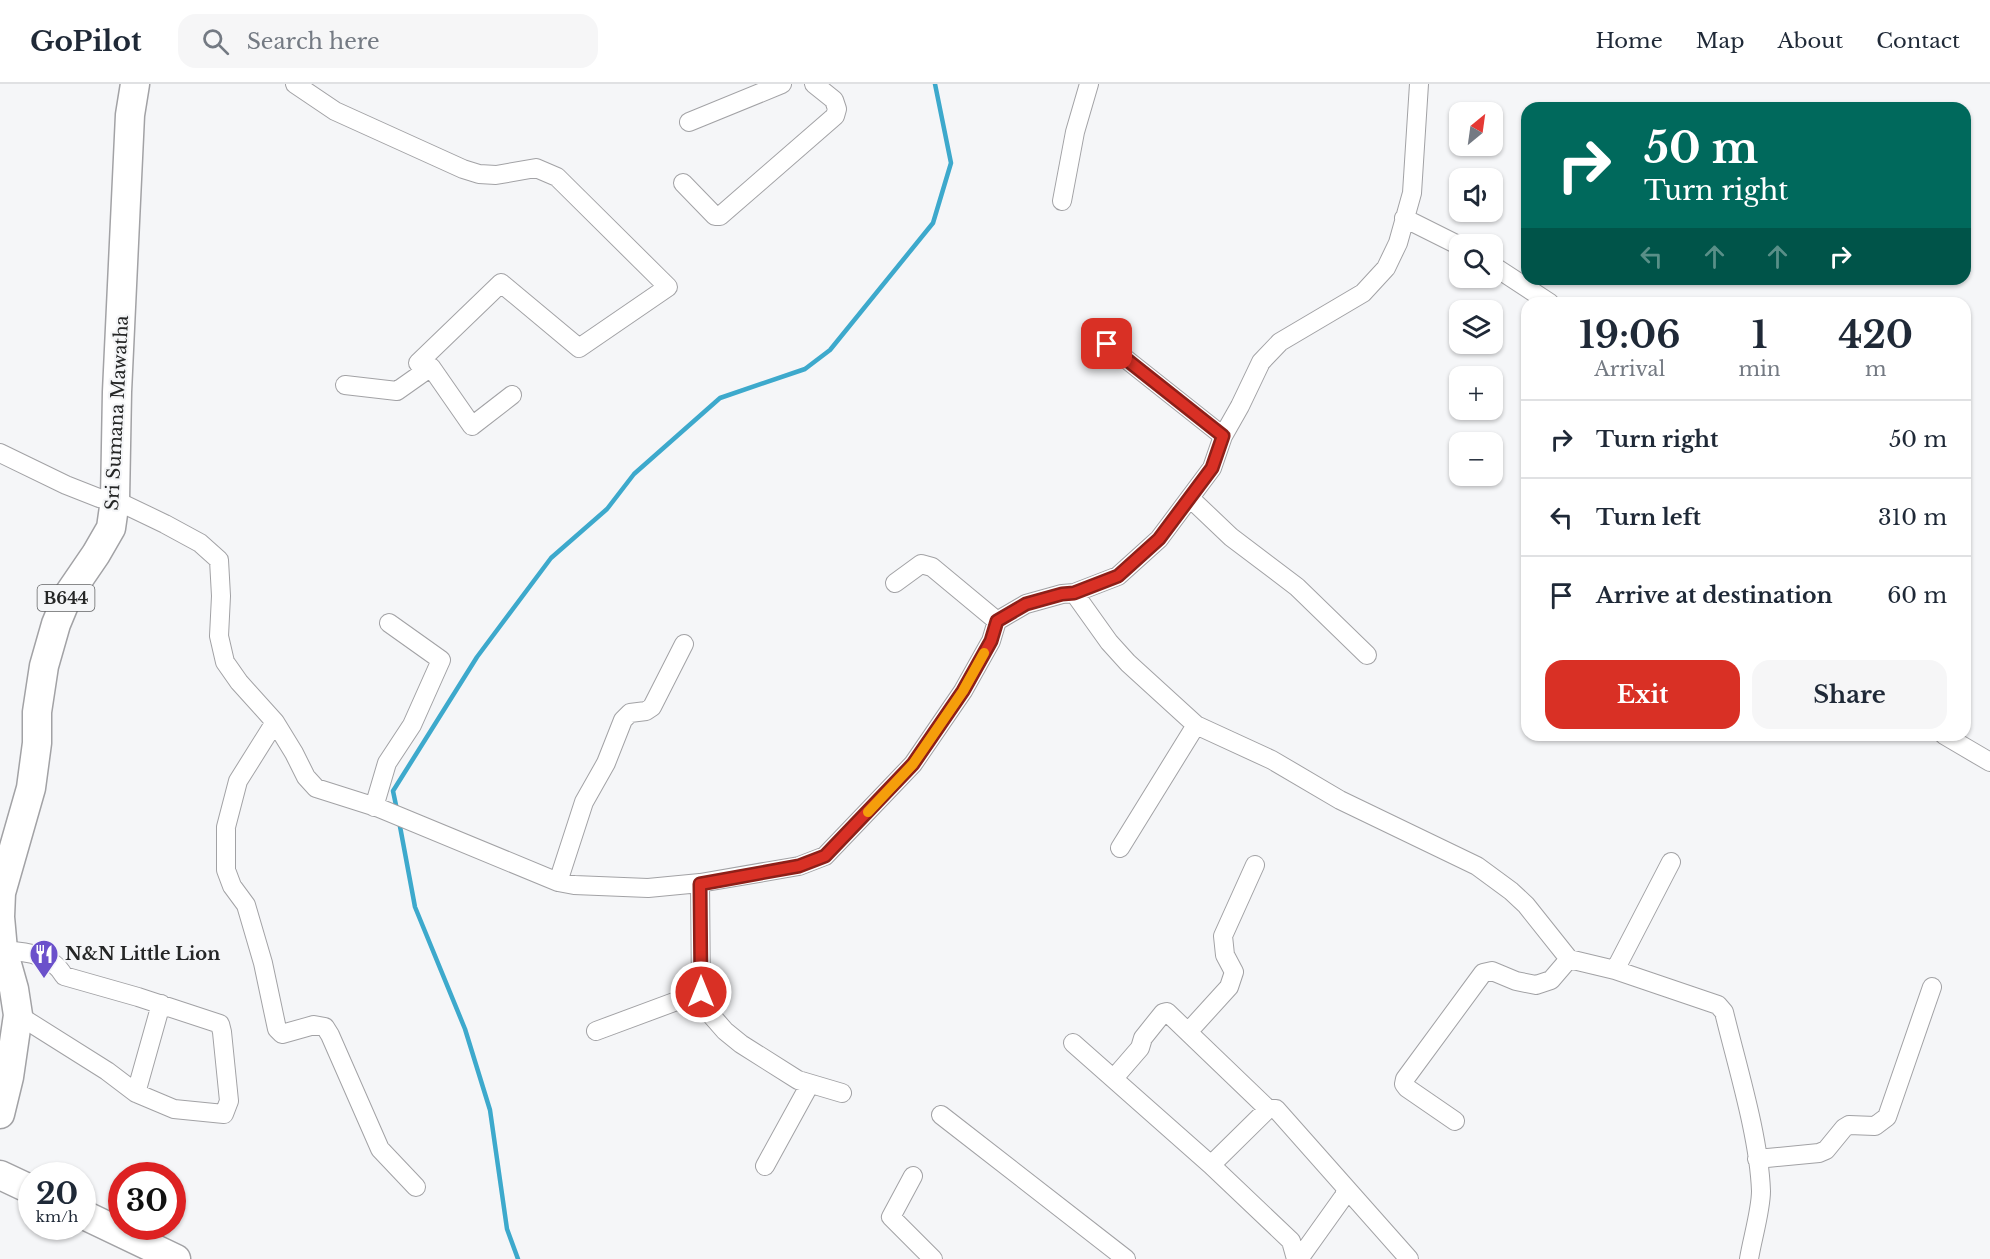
<!DOCTYPE html>
<html lang="en">
<head>
<meta charset="utf-8">
<style>
	body { margin:0; font-family:"Libre Baskerville",serif; background:#f6f6f7; color:#1f2937; height:100vh; display:flex; flex-direction:column; font-size:22px; white-space:nowrap }
	* { box-sizing:border-box; margin:0 }
	p { font-size:20px; color:#747a83 }
	.icon { flex:none; width:33px; height:33px; fill:none; stroke:currentColor; stroke-width:2; stroke-linecap:round; stroke-linejoin:round }
	.map { position:relative; flex:1; overflow:hidden }
	.sheet { position:absolute; left:1521px; top:213px; width:450px; height:444px; display:flex; flex-direction:column; background:#fff; border-radius:18px; box-shadow:0 2px 4px #0004 }
	.sheet>* { flex:none }
	.banner { position:absolute; left:1521px; top:18px; width:450px; height:183px; border-radius:18px; box-shadow:0 2px 4px #0004; background:#00695c; color:#fff; overflow:hidden }
	.needle { width:39px; rotate:29deg }
	.fabs { position:absolute; left:1449px; top:18px; display:grid; gap:12px }
	.fabs a { display:grid; place-items:center; width:54px; height:54px; border-radius:12px; background:#fff; box-shadow:0 2px 4px #0004; font-size:30px }
	.speed { position:absolute; left:18px; top:1078px; display:flex; gap:12px; font-size:30px; font-weight:700; text-align:center }
	.speed>* { display:grid; place-content:center; width:78px; height:78px; border-radius:50%; background:#fff; box-shadow:0 2px 4px #0004; line-height:1 }
	.speed small { font-size:15px; font-weight:400 }
	.speed .limit { border:9px solid #d22; background:#fff; color:#111 }
	.pin { position:absolute; display:grid; place-items:center; width:51px; height:51px; color:#fff; margin:-26px; border-radius:12px; box-shadow:0 3px 9px #0006 }
	.me { position:absolute; width:66px; margin:-33px; rotate:0deg; stroke-linejoin:round; filter:drop-shadow(0 0 4px #0008) }
	.turn { display:flex; align-items:center; gap:21px; height:126px; padding:0 24px; font-size:27px }
	.turn .icon { width:78px; height:78px; stroke-width:2.5 }
	.turn b { display:block; font-size:42px; line-height:51px }
	.lanes { display:flex; align-items:center; height:57px; padding:0 24px; background:#0003; justify-content:center; gap:30px; direction:ltr }
	.lanes .off { opacity:.35 }
	.eta { display:flex; justify-content:space-evenly; align-items:center; height:102px; text-align:center }
	.eta b { font-size:36px; font-weight:700; line-height:42px }
	.button { display:flex; gap:12px; margin-top:auto; padding:12px 24px }
	.button a { flex:1; height:69px; border-radius:18px; background:#d93025; color:#fff; font-size:24px; font-weight:700; line-height:69px; text-align:center }
	.button a+a { background:#f6f6f7; color:#1f2937 }
	ul { padding:0; list-style:none }
	li { display:flex; align-items:center; gap:18px; height:78px; padding:0 24px; border-top:2px solid #e0e1e3 }
	li div { flex:1 }
	li b { display:block; font-size:22px }
	li em { font-style:normal }
	header { display:flex; align-items:center; gap:36px; box-sizing:border-box; height:84px; padding:0 30px; background:#fff; border-bottom:2px solid #e0e1e3 }
	header strong { font-size:28px }
	nav { display:flex; gap:33px; margin-inline-start:auto; font-size:21px }
	.search { width:420px; height:54px; background:#f6f6f7; display:flex; align-items:center; gap:15px; box-sizing:border-box; padding:0 21px; border-radius:18px; color:#747a83; font-size:22px }
	.map>svg:first-child { display:block }
	.lines { fill:none; stroke-linecap:round; stroke-linejoin:round }
	.stream { stroke:#3da9cc; stroke-width:4.5 }
	.minor-casing { stroke:#a2a2a5; stroke-width:20 }
	.primary-casing { stroke:#a2a2a5; stroke-width:31 }
	.minor { stroke:#fff; stroke-width:18 }
	.primary { stroke:#fff; stroke-width:28 }
	.route-casing { stroke:#8d1f18; stroke-width:15 }
	.route { stroke:#d93025; stroke-width:10 }
	.slow { stroke:#f59e0b; stroke-width:10 }
	.labels { text-anchor:middle; stroke-width:4.5; stroke-linejoin:round; paint-order:stroke }
	.shield { fill:#f5f6f8; stroke:#636465; stroke-width:1.5 }
	.shield-label { font-size:16px; font-weight:bold; fill:#252626 }
	.street-label { font-size:18px; fill:#252626; stroke:#f5f6f8 }
	.poi-label { font-size:18px; font-weight:bold; fill:#252626; stroke:#f5f6f8; text-anchor:start }
</style>
</head>
<body>
<header>
<strong>GoPilot</strong>
<div class="search"><svg class="icon" aria-label="search" viewBox="0 0 24 24"><circle cx="10" cy="10" r="6"/><path d="M15 15l6 6"/></svg>Search here</div>
<nav><a>Home</a><a>Map</a><a>About</a><a>Contact</a></nav>
</header>
<div class="map">
<svg width="1990" height="1175" viewBox="0 0 1990 1175">
	<rect width="100%" height="100%" fill="#f5f6f8"/>
	<g class="lines">
		<!-- stream -->
		<path class="stream" d="M397,726l-4,-19 84,-134 74,-99 56,-49 27,-35 86,-76 85,-29 25,-19 103,-127 18,-60 -16,-79
			M399,737l16,86 50,122 25,81 17,119 11,30"/>
		<!-- minor casing -->
		<g class="minor-casing">
			<path id="minor" d="M295,0l40,27 128,58 16,5 17,1 40,-7 21,9 111,110 -89,61 -78,-65 -83,80 13,4 41,59 40,-31
				M689,38l93,-38
				M683,99l32,33h5l115,-100 2,-7 -3,-9 -20,-16
				M1062,117l13,-69 14,-48
				M1404,134l56,28
				M1492,181l58,38
				M1107,260l116,92
				M345,301l52,6 34,-24
				M0,369l66,32 33,13 16,2 50,24 35,19 19,17 2,36 -2,40 6,26 14,20 36,40 19,31 12,24 10,11 63,20 179,74 16,3 74,3 52,-5 99,-17 26,-10 88,-92 50,-73 28,-50 6,-20 29,-17 36,-10 12,-1 44,-17 41,-37 53,-71 11,-32 17,-30 21,-44 19,-20 83,-49 23,-25 12,-25 14,-50 7,-109
				M1190,414l41,39 66,50 70,68
				M895,499l26,-19 11,3 65,54
				M1074,509l35,49 19,21 68,62 76,35 68,40 137,66 34,25 15,14 43,54 46,11 103,35 6,7c13,54 35,124 37,179 0,19 -9,49 -12,68
				M275,638l-37,59 -12,46v43l6,16 14,19 17,58 14,66 5,5 32,-9 11,2 5,8 50,114 36,38
				M1944,651l46,27
				M374,723l13,-44 25,-38 29,-65 -52,-37
				M1120,764l76,-123
				M558,798l26,-80 22,-39 17,-43 7,-7 16,-2 6,-4 32,-63
				M700,799l1,109 10,23 14,16 16,13 57,36 44,13
				M3,866c23,2 49,4 61,26l74,21 82,27 2,8 7,69 -5,13 -50,-5 -38,-16 -29,-22 -89,-56
				M1615,886l56,-108
				M596,947l105,-39
				M1189,947l40,-44 5,-15 -9,-17 -2,-19 32,-71
				M1073,959l138,122 80,76 5,18
				M1114,994l26,-30 3,-10 20,-25 4,-1 101,97 -57,56
				M136,1009l25,-89
				M1268,1025h8l133,150
				M941,1031l185,144
				M1455,1037l-48,-33 -3,-4 1,-5 78,-106 9,-2 24,10 20,4 15,-5 18,-21
				M1757,1075l62,-6 7,-3 18,-22 5,-3 26,1 12,-9 45,-130
				M765,1082l45,-82
				M913,1092l-22,41 42,42
				M1299,1175l45,-63 2,-7"/>
		</g>
		<!-- primary casing -->
		<g class="primary-casing">
			<path id="primary" d="M0,1030l9,-37 9,-62 -4,-26 -11,-39 -3,-33 1,-24 30,-105 6,-45v-31l7,-46 12,-42 12,-29 28,-41 15,-26 4,-28 2,-108 13,-277 5,-31
				M0,1091l32,15
				M82,1130l94,45"/>
		</g>
		<!-- minor -->
		<use href="#minor" class="minor"/>
		<!-- primary -->
		<use href="#primary" class="primary"/>
	</g>
	<g class="lines">
		<!-- route casing -->
		<g class="route-casing">
			<path id="route" d="M701,908l-1,-108 99,-18 26,-10 88,-92 50,-73 28,-50 6,-20 29,-17 36,-10 12,-1 44,-17 41,-37 53,-71 11,-32 -116,-92"/>
		</g>
		<!-- route -->
		<use href="#route" class="route"/>
		<!-- slow -->
		<path class="slow" d="M868,728l45,-48 50,-73 21,-38"/>
	</g>
	<!-- icons -->
	<defs>
		<g id="restaurant-pin" transform="scale(1.5)"><path d="M0 17L-7.5 6A9.5 9.5 0 1 1 7.5 6Z" fill="#6b51cb" stroke="#f5f6f8"/><path d="M-5-6h1v4h1v-4h1v4h1v-4h1v5L-1.5 .5V6h-2V.5L-5-1ZM5-6V6H3V1.5H1.5Q1.5-4 5-6Z" fill="#fff"/></g>
	</defs>
	<g fill-rule="evenodd">
		<use href="#restaurant-pin" x="44" y="870"/>
	</g>
	<g class="labels">
		<!-- shield labels -->
		<rect class="shield" x="37.5" y="501" width="57" height="26" rx="4.5"/>
		<g class="shield-label">
			<text x="66" y="520">B644</text>
		</g>
		<!-- street labels -->
		<g class="street-label">
			<text transform="translate(117 329) rotate(-87)" y="6">Sri Sumana Mawatha</text>
		</g>
		<!-- poi labels -->
		<g class="poi-label">
			<text x="65" y="876">N&amp;N Little Lion</text>
		</g>
	</g>
</svg>
<div class="fabs">
<a><svg class="needle" viewBox="-14 -14 28 28"><path d="M0-13l5 13h-10z" fill="#e53935"/><path d="M0 13l5-13h-10z" fill="#747a83"/></svg></a>
<a><svg class="icon" aria-label="sound" viewBox="0 0 24 24"><path d="M4 9h4l5-4v14l-5-4H4zM17 9q2 3 0 6"/></svg></a>
<a><svg class="icon" aria-label="search" viewBox="0 0 24 24"><circle cx="10" cy="10" r="6"/><path d="M15 15l6 6"/></svg></a>
<a><svg class="icon" aria-label="layers" viewBox="0 0 24 24"><path d="M12 4l9 5-9 5-9-5zM3 14l9 5 9-5"/></svg></a>
<a>+</a>
<a>−</a>
</div>
<div class="speed"><div>20<small>km/h</small></div><div class="limit">30</div></div>
<div class="pin" style="left:1107px;top:260px;background:#d93025"><svg class="icon" aria-label="arrive" viewBox="0 0 24 24"><path d="M6 21V4h12l-3 4 3 4H6"/></svg></div>
<svg class="me" style="left:701px;top:908px" viewBox="-20 -20 40 40"><circle r="17" fill="#d93025" stroke="#fff" stroke-width="3"/><path d="M0-11L8 9 0 5-8 9z" fill="#fff"/></svg>
<div class="banner">
<div class="turn"><svg class="icon" aria-label="right" viewBox="0 0 24 24"><path d="M7 20v-9h11M14 6l5 5-5 5"/></svg><div><b>50 m</b>Turn right</div></div>
<div class="lanes"><svg class="icon off" aria-label="left" viewBox="0 0 24 24"><path d="M17 20v-9H6M10 6l-5 5 5 5"/></svg><svg class="icon off" aria-label="ahead" viewBox="0 0 24 24"><path d="M12 20V5M6 11l6-6 6 6"/></svg><svg class="icon off" aria-label="ahead" viewBox="0 0 24 24"><path d="M12 20V5M6 11l6-6 6 6"/></svg><svg class="icon" aria-label="right" viewBox="0 0 24 24"><path d="M7 20v-9h11M14 6l5 5-5 5"/></svg></div>
</div>
<section class="sheet">
<div class="eta">
<div><b>19:06</b><p>Arrival</p></div>
<div><b>1</b><p>min</p></div>
<div><b>420</b><p>m</p></div>
</div>
<ul>
<li><svg class="icon" aria-label="right" viewBox="0 0 24 24"><path d="M7 20v-9h11M14 6l5 5-5 5"/></svg><div><b>Turn right</b></div><em>50 m</em></li>
<li><svg class="icon" aria-label="left" viewBox="0 0 24 24"><path d="M17 20v-9H6M10 6l-5 5 5 5"/></svg><div><b>Turn left</b></div><em>310 m</em></li>
<li><svg class="icon" aria-label="arrive" viewBox="0 0 24 24"><path d="M6 21V4h12l-3 4 3 4H6"/></svg><div><b>Arrive at destination</b></div><em>60 m</em></li>
</ul>
<div class="button"><a>Exit</a><a>Share</a></div>
</section>
</div>
</body>
</html>
